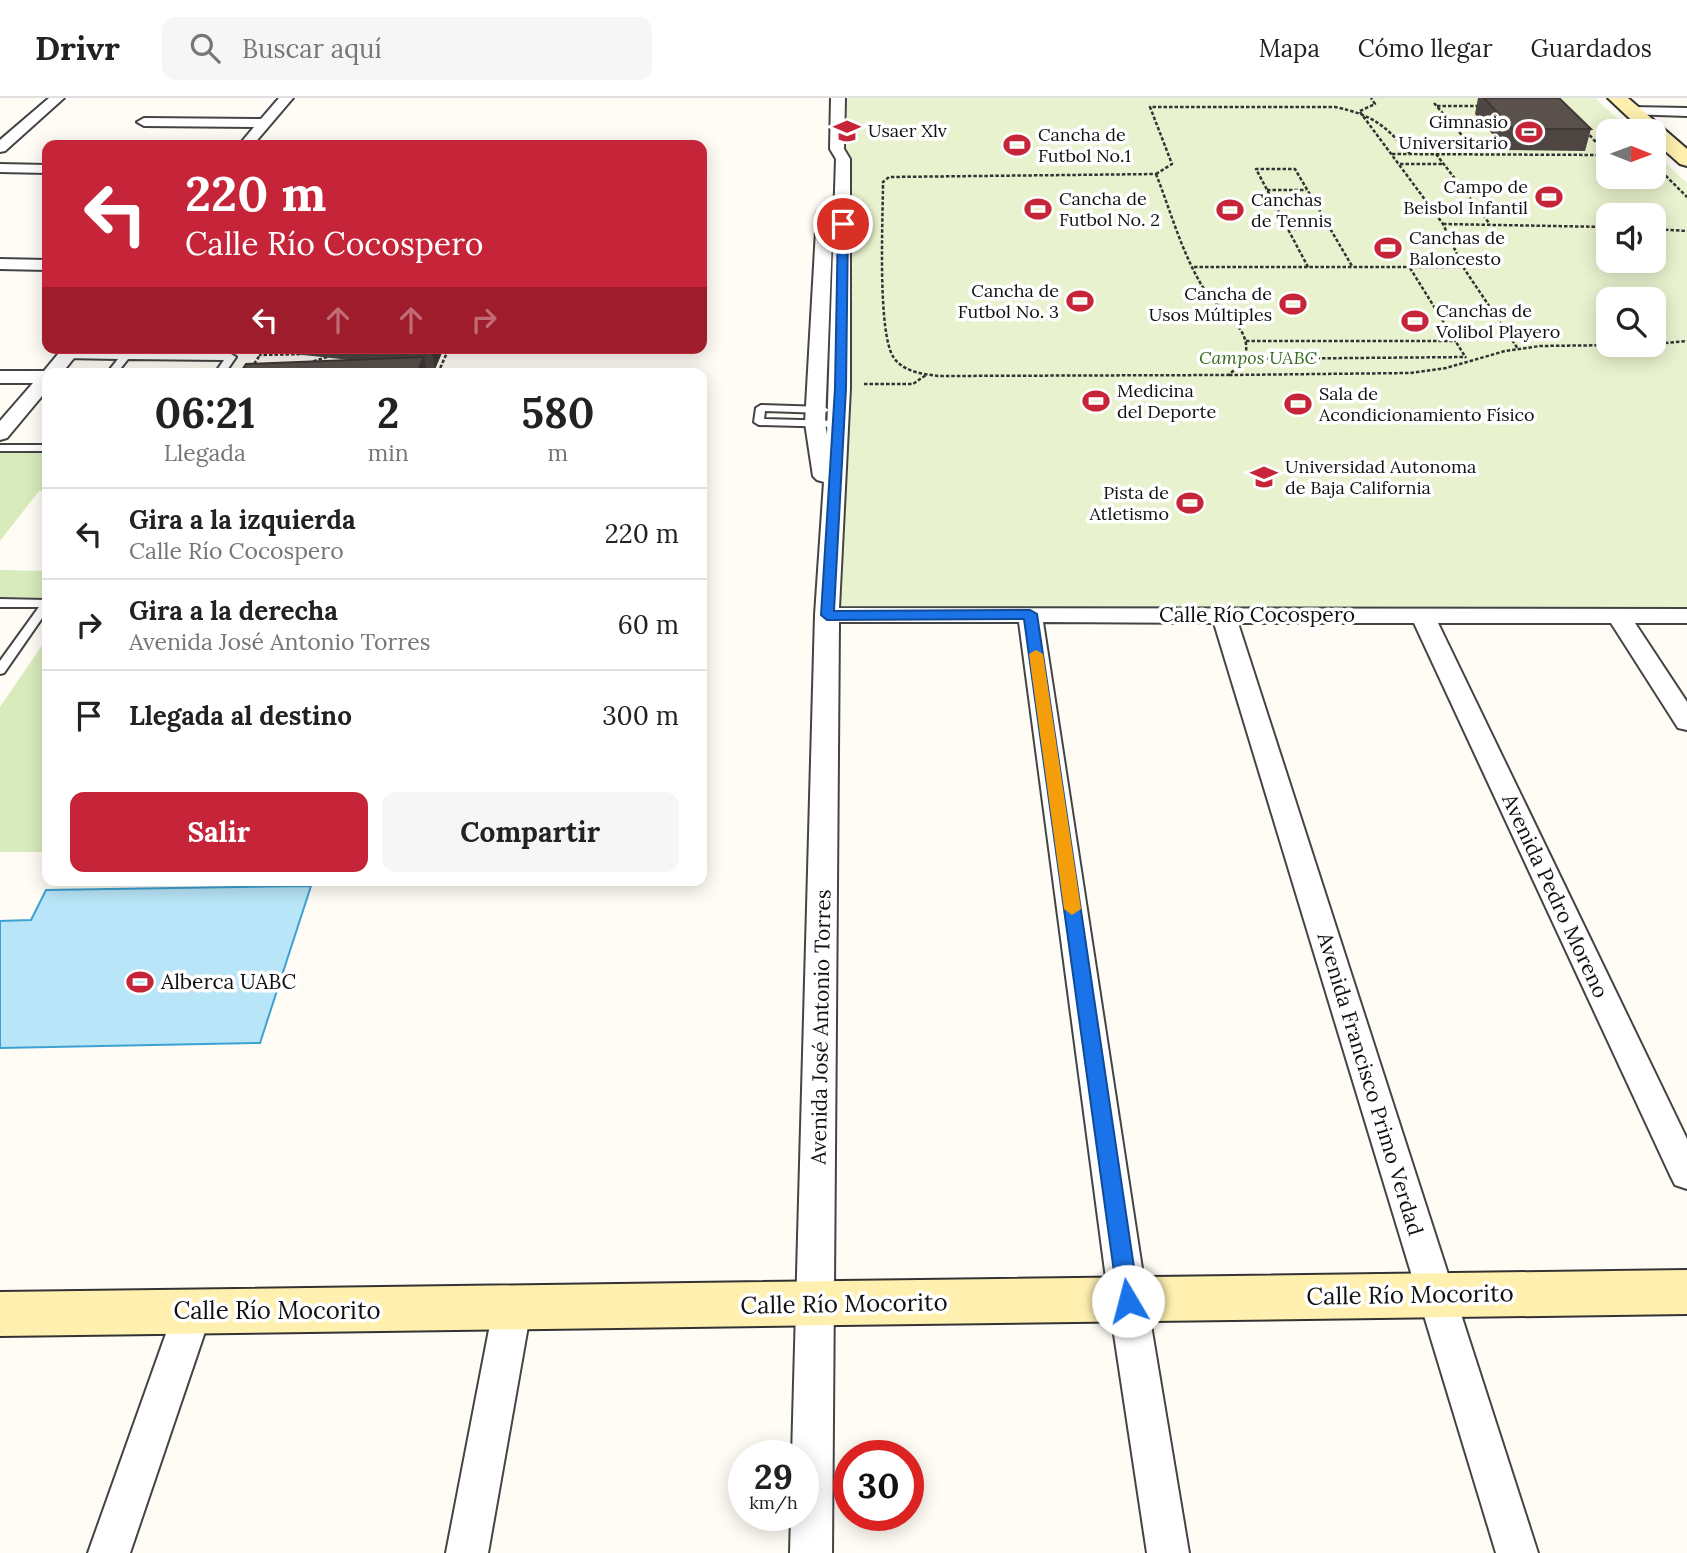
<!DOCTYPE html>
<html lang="es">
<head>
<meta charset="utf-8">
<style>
	body { margin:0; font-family:Lora,serif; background:#f6f6f6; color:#222; height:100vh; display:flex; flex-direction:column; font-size:26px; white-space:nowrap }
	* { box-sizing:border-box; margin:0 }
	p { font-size:23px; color:#767676 }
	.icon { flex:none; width:38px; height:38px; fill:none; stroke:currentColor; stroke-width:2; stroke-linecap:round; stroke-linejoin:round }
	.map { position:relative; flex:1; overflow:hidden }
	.panel { position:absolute; left:42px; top:270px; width:665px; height:518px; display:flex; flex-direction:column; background:#fff; border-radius:14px; box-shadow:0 4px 18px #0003 }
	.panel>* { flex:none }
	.top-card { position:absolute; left:42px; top:42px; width:665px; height:214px; border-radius:14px; box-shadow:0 4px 18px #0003; background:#c62438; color:#fff; overflow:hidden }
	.needle { width:46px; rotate:91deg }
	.tools { position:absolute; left:1596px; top:21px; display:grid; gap:14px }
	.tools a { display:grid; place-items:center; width:70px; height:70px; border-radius:14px; background:#fff; box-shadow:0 4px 18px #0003; font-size:35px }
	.speed { position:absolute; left:728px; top:1342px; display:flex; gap:14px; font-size:35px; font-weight:700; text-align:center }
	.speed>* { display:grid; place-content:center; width:91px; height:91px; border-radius:50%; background:#fff; box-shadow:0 4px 18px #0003; line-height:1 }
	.speed small { font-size:18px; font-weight:400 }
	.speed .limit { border:10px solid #d22; background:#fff; color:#111 }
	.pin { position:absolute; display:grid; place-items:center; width:60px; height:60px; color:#fff; margin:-30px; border:4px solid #fff; border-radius:50%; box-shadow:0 2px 7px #0007 }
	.me { position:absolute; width:77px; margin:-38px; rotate:352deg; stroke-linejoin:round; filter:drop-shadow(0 0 5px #0008) }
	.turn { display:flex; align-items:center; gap:24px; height:147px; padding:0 28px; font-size:32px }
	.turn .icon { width:91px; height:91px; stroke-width:2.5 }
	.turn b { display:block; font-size:49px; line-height:60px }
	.lanes { display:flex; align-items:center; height:66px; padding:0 28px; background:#0003; justify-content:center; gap:35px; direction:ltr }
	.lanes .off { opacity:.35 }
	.eta { display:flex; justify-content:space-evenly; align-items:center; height:119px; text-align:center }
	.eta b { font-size:42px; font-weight:700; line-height:49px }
	.action { display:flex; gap:14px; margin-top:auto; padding:14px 28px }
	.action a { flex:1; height:80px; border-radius:14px; background:#c62438; color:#fff; font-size:28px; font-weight:700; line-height:80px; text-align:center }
	.action a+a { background:#f6f6f6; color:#222 }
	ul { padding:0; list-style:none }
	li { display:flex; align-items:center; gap:21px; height:91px; padding:0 28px; border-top:2px solid #e0e0e0 }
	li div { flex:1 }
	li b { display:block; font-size:26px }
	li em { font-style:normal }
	header { display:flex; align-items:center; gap:42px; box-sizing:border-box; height:98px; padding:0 35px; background:#fff; border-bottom:2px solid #e0e0e0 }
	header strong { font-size:33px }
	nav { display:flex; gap:38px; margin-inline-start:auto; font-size:24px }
	.search { width:490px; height:63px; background:#f6f6f6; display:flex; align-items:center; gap:18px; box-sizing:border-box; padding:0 24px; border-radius:14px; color:#767676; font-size:26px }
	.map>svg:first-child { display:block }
	.green { fill:#d8ebbc }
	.pitch { fill:#e9f2ce; fill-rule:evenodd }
	.water { fill:#b8e5f8; stroke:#3da1d1; stroke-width:2 }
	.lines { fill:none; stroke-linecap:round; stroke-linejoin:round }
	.lane-casing { stroke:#444; stroke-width:4 }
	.street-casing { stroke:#444; stroke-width:4 }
	.secondary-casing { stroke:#333; stroke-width:4 }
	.path { stroke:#333; stroke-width:2.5; stroke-dasharray:3.5 2; stroke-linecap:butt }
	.lane { fill:#fff; fill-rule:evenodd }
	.street { fill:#fff; fill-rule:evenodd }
	.secondary { fill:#fff0b0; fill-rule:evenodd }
	.wall { fill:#4d4642 }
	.shaded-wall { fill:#3f3936 }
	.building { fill:#5a514d; stroke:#3f3936; stroke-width:2 }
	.route { fill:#1a73e8; stroke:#114b97; stroke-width:2 }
	.slow { fill:#f59e0b }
	.labels { text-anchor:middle; stroke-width:7; stroke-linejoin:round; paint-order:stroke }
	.far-poi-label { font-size:18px; fill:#111; stroke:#fff; text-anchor:start }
	.far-park-label { font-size:18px; font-style:italic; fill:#346c1e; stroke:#fff }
	.street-label { font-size:21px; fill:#111; stroke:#fff }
	.poi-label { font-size:21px; fill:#111; stroke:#fff; text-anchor:start }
	.near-street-label { font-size:24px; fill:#111; stroke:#fff }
</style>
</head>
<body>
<header>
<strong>Drivr</strong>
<div class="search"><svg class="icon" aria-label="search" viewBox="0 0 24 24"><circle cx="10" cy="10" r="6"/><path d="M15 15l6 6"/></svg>Buscar aquí</div>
<nav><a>Mapa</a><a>Cómo llegar</a><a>Guardados</a></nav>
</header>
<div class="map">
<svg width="1687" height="1455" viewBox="0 0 1687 1455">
	<rect width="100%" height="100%" fill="#fffcf5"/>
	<!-- green -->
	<path class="green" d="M0,351h47v42h-8l-39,50z
		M0,472l47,1v27l-47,-1z
		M47,540v214h-47v-145z"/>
	<!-- pitch -->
	<path class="pitch" d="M847,0h748l36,33h-23v46h46v-25l33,31v426h-847zM1608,117h46v46h-46zM1608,201h46v46h-46z"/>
	<!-- water -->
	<path class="water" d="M311,788l-51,157 -260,5v-127l31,-1 15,-30z"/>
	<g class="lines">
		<!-- lane casing -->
		<g class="lane-casing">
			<path id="lane" d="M66,255l165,1 5,3 -11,16h-10l9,-13 -96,-1 -11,14h-10l11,-14 -55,-1v-4z
				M761,307l63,2 5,3 -5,3 -59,-2 -1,8 74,2 5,3 -5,3 -79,-2 -5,-3 2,-14z
				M0,347h47v6h-47z
				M0,501l47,1v11l-43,62 -4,1v-13l39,-54h-39z"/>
		</g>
		<!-- street casing -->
		<g class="street-casing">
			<path id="street" d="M49,0h15l-59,53 -5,1v-12z
				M279,0h14l-40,47h-14l15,-18 -110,-1 -7,-4 7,-4 117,1z
				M831,0h14l-1,51 6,10v229l-11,220 848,1v14h-52l52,79v28l-9,-2 -67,-105h-173l249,516v50l-12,-4 -5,-10 -256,-552h-176l300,930h-42l-282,-930 -171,-1 104,679 42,252h-42l-38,-252 -90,-679h-180l-7,931h-42l1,-37h12v-60h-11l23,-841 9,-133 -7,-2 -4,-4 -8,-53 12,-210 8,-5 8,5 -8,210 2,12 9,-276 -6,-10z
				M1632,9l55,1v8l-60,-2v-6z
				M0,66l47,1v8l-47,-1z
				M0,161l47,1v10l-47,-1z
				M63,250h19l-20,25h-15v17l-40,48 -7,2v-19l33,-38h-33v-12h44z
				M512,1195l13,5 6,11 -43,244h-42l47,-244 6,-11z
				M193,1197l13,4 6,12 -82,242h-42l86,-242 6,-12z"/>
		</g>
		<!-- secondary casing -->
		<g class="secondary-casing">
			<path id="secondary" d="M1608,0h20l59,51v17l-7,-2 -26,-23v-10h-11z
				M1687,1172v44l-1687,22v-44z"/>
		</g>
		<!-- path -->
		<path class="path" d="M1434,5l38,44
			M1437,8h45
			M1360,13l15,-7 -4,-6
			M1360,14l83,112 20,43 55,82
			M1586,33l16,18
			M1392,56l216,1
			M1436,56l53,69
			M1400,66h44
			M1654,66l33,33
			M1156,76c15,38 26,80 48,115 11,18 39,33 42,55 2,14 -8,24 -18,31l-290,1c-15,-2 -34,-4 -44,-18 -17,-23 -11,-142 -11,-176l6,-5z
			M1156,76l16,-10 -22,-57h185c38,8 50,18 75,47
			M1267,92h39
			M1443,126l165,3
			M1288,131h41
			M1654,131l33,2
			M1194,169h269
			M1308,169l-52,-98h39l57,97
			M1410,170l56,90
			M1246,243h210
			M1654,246l33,-3
			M248,253h14l-2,4 43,-1
			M1245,261l221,-2
			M308,265l22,-7
			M421,272l10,3
			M248,275l12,-18
			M438,275l11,-25
			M1229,277l181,-2 36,-5 59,-17 35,-5 80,-1
			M864,286h49l13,-9"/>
		<!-- lane -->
		<use href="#lane" class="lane"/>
		<!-- street -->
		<use href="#street" class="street"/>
		<!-- secondary -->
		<use href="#secondary" class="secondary"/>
	</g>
	<!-- wall -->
	<path class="wall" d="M1478,0h81l32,31 -6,22 -79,-1 -31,-36z
		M256,250h188l-9,21 -9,-1 1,5h-187l110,-13 -94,-10z"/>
	<!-- shaded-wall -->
	<path class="shaded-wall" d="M432,250h12l-9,21 -4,-20z
		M424,259l3,16h-10z"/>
	<!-- building -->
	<path class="building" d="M1484,0h75l32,31h-79z
		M424,259l-7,16h-177l6,-9z"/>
	<!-- route -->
	<path class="route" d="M843,123l5,3 -2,164 -12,223 196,-1 7,4 102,687 -3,6 -8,3 -7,-3 -3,-6 -94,-682 -197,1 -6,-5 14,-227 3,-164z"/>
	<!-- slow -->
	<path class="slow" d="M1036,552l7,4 38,255 -9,6 -8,-6 -35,-255z"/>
	<!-- icons -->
	<defs>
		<g id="school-bare" transform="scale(2.1)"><path d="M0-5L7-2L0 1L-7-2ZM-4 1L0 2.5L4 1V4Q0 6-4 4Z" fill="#c62438" stroke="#fff" stroke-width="2.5" paint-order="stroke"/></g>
		<g id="stadium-bare" transform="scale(2.1)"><path d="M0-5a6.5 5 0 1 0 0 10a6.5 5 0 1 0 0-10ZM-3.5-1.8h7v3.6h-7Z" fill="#c62438" stroke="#fff" stroke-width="2.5" paint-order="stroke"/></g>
		<g id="university-bare" transform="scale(2.1)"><path d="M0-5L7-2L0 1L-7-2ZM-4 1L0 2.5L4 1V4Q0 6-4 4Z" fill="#c62438" stroke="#fff" stroke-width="2.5" paint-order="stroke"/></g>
	</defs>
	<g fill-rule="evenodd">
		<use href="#school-bare" x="847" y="33"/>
		<use href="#stadium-bare" x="1529" y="34"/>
		<use href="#stadium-bare" x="1017" y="47"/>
		<use href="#stadium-bare" x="1549" y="99"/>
		<use href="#stadium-bare" x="1038" y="111"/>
		<use href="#stadium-bare" x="1230" y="112"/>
		<use href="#stadium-bare" x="1388" y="150"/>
		<use href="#stadium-bare" x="1080" y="203"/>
		<use href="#stadium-bare" x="1293" y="206"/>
		<use href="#stadium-bare" x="1415" y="223"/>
		<use href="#stadium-bare" x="1096" y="303"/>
		<use href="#stadium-bare" x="1298" y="306"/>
		<use href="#university-bare" x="1264" y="379"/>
		<use href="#stadium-bare" x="1190" y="405"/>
		<use href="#stadium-bare" x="140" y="884"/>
	</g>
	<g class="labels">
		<!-- far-poi labels -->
		<g class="far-poi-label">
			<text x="1508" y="30" text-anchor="end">Gimnasio<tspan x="1508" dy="21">Universitario</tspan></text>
			<text x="868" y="39">Usaer Xlv</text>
			<text x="1038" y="43">Cancha de<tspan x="1038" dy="21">Futbol No.1</tspan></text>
			<text x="1528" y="95" text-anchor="end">Campo de<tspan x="1528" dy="21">Beisbol Infantil</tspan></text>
			<text x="1059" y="107">Cancha de<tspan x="1059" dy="21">Futbol No. 2</tspan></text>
			<text x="1251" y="108">Canchas<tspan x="1251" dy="21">de Tennis</tspan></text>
			<text x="1409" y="146">Canchas de<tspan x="1409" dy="21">Baloncesto</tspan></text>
			<text x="1059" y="199" text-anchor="end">Cancha de<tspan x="1059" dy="21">Futbol No. 3</tspan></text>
			<text x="1272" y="202" text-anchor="end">Cancha de<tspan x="1272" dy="21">Usos Múltiples</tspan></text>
			<text x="1436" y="219">Canchas de<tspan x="1436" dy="21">Volibol Playero</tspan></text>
			<text x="1117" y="299">Medicina<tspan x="1117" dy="21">del Deporte</tspan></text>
			<text x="1319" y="302">Sala de<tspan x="1319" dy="21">Acondicionamiento Físico</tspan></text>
			<text x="1285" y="375">Universidad Autonoma<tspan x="1285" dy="21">de Baja California</tspan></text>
			<text x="1169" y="401" text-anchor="end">Pista de<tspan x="1169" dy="21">Atletismo</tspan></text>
		</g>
		<!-- far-park labels -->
		<g class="far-park-label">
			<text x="1258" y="266">Campos UABC</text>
		</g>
		<!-- street labels -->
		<g class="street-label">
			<text x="1257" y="524">Calle Río Cocospero</text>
			<text transform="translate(1555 798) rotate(65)" y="7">Avenida Pedro Moreno</text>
			<text transform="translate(821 929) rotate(-89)" y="7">Avenida José Antonio Torres</text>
			<text transform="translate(1370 986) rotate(73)" y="7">Avenida Francisco Primo Verdad</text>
		</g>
		<!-- poi labels -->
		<g class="poi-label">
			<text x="161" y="891">Alberca UABC</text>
		</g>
		<!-- near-street labels -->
		<g class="near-street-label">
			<text transform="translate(1410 1197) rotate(-1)" y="8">Calle Río Mocorito</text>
			<text transform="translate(844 1206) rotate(-1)" y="8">Calle Río Mocorito</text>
			<text x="277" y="1221">Calle Río Mocorito</text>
		</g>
	</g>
</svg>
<div class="tools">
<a><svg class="needle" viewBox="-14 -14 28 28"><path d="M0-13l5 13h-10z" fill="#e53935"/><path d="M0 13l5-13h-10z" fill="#767676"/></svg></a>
<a><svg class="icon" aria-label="sound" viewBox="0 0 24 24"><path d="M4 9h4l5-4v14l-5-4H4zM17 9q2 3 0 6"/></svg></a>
<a><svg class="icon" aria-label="search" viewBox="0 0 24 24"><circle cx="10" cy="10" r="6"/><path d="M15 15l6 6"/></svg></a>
</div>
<div class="speed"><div>29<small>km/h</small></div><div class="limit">30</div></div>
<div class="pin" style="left:843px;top:126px;background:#d93025"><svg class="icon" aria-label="arrive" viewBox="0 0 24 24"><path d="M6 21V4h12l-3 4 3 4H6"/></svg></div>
<svg class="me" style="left:1128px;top:1203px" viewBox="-20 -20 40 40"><circle r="19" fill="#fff"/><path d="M0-13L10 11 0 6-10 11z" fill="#1a73e8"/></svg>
<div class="top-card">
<div class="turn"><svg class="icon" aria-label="left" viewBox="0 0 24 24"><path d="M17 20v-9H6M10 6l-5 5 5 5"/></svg><div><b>220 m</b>Calle Río Cocospero</div></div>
<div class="lanes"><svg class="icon" aria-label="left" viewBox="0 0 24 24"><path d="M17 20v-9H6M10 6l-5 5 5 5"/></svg><svg class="icon off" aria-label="ahead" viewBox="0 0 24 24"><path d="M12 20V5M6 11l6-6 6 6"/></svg><svg class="icon off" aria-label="ahead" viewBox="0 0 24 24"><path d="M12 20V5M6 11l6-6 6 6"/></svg><svg class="icon off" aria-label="right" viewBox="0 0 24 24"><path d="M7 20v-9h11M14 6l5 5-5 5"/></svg></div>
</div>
<section class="panel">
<div class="eta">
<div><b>06:21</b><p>Llegada</p></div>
<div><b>2</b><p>min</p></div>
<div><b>580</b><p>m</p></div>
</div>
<ul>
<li><svg class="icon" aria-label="left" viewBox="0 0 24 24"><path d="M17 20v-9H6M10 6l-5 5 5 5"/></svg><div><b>Gira a la izquierda</b><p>Calle Río Cocospero</p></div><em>220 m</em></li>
<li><svg class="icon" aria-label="right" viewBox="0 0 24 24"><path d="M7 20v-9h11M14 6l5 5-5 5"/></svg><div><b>Gira a la derecha</b><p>Avenida José Antonio Torres</p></div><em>60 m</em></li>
<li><svg class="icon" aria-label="arrive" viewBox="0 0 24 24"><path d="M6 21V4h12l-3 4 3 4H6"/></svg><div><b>Llegada al destino</b></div><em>300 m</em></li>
</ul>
<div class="action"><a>Salir</a><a>Compartir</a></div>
</section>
</div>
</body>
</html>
